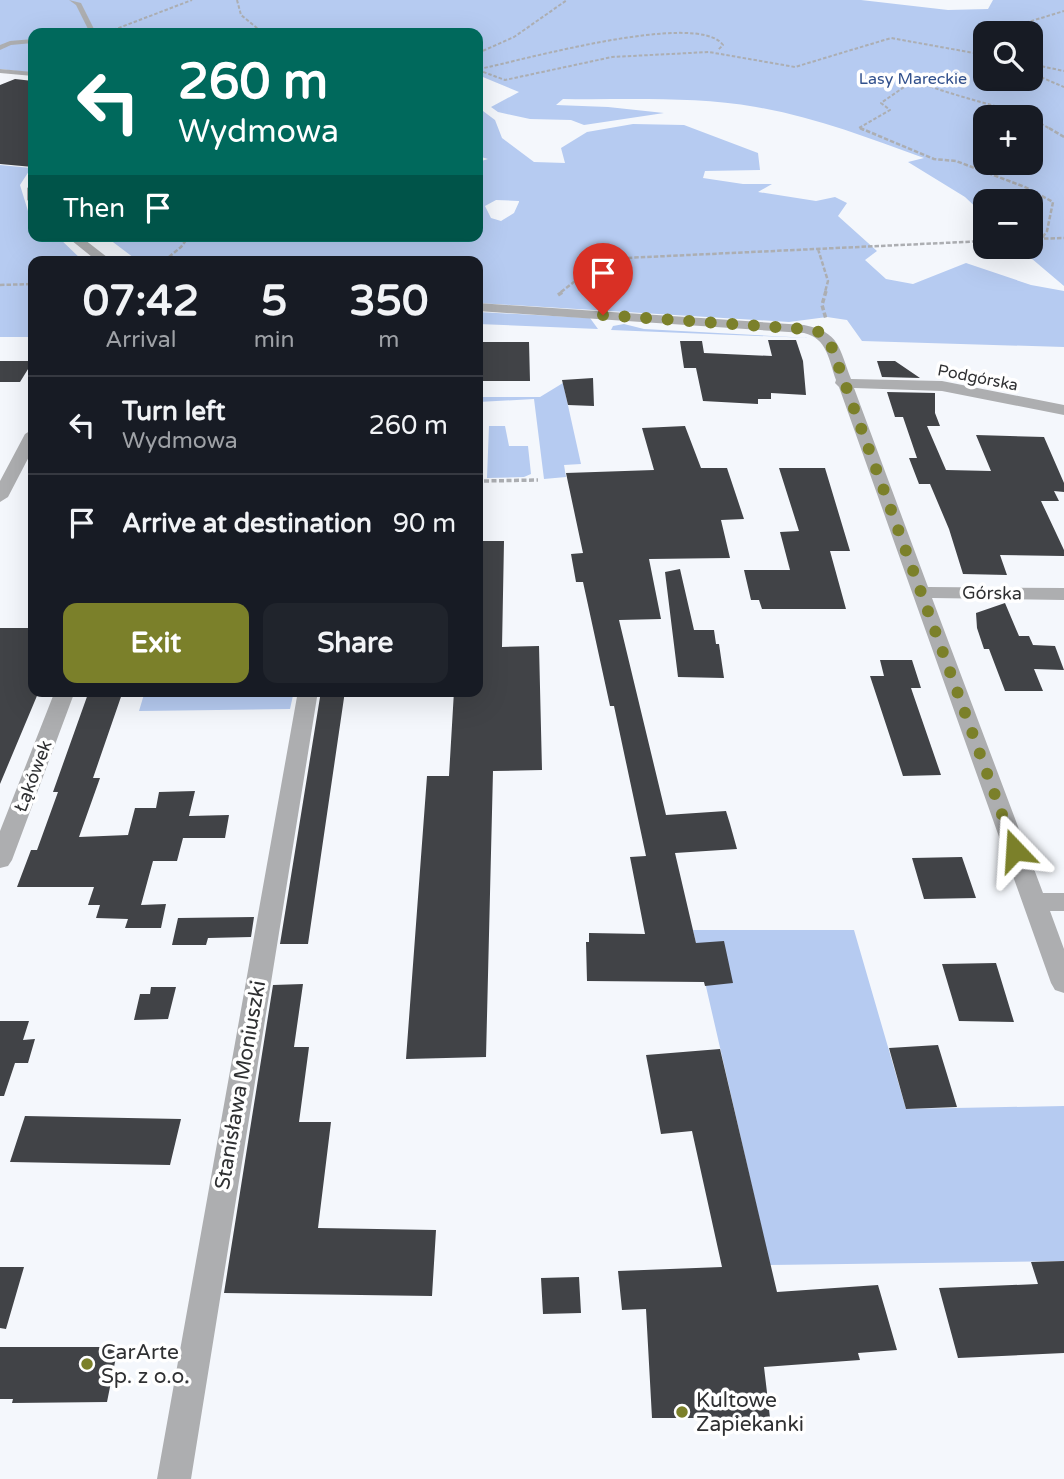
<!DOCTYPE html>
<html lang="en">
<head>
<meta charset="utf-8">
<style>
	body { margin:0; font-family:"Varela Round",sans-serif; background:#20242c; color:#f1f3f6; height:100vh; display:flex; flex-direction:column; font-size:26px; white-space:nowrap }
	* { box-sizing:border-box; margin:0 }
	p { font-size:23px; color:#9ea1a6 }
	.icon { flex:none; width:38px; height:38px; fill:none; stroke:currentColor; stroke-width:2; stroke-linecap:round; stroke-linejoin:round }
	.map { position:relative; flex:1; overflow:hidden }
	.panel { position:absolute; left:28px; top:256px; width:455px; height:441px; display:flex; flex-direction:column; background:#171b24; border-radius:14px; box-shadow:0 7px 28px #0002 }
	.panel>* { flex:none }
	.top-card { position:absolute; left:28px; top:28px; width:455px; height:214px; border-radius:14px; box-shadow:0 7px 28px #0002; background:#00695c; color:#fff; overflow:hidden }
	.controls { position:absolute; left:973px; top:21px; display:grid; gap:14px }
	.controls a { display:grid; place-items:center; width:70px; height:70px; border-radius:14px; background:#171b24; box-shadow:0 7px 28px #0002; font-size:35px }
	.pin { position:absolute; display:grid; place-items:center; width:60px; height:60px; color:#fff; margin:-72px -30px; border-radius:50% 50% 50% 0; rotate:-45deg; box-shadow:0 0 7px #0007 }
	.pin .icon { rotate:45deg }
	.me { position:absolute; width:77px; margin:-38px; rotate:340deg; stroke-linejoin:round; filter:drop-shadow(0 0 5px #0008) }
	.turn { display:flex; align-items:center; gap:24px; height:147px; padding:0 35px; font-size:32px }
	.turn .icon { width:91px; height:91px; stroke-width:2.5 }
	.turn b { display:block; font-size:49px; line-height:60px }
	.then { display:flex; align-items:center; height:66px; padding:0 35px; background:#0003; gap:14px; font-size:26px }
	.eta { display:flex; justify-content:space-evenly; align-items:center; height:119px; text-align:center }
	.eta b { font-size:42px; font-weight:800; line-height:49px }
	.button { display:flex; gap:14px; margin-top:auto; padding:14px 35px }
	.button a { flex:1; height:80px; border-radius:14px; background:#7b802a; color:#fff; font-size:28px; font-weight:800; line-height:80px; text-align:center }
	.button a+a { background:#20242c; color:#f1f3f6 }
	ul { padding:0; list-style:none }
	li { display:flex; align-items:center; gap:21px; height:98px; padding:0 35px; border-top:2px solid #363941 }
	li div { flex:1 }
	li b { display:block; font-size:26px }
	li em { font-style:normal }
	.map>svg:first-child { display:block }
	.green { fill:#b6cbf1; fill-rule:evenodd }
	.building { fill:#414347 }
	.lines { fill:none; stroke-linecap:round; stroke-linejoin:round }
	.path-far2 { stroke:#acaeb2; stroke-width:2; stroke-dasharray:3.5 2; stroke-linecap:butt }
	.path-far1 { stroke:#acaeb2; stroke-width:2.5; stroke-dasharray:4.5 2; stroke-linecap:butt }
	.path { stroke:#acaeb2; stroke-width:3.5; stroke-dasharray:5 2.5; stroke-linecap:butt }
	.lane { fill:#adaeb0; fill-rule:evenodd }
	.street { fill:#adaeb0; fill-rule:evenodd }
	.route { stroke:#7b802a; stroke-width:12; stroke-dasharray:0 21.6 }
	.poi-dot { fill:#7b802a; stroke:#fff; stroke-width:2.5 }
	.labels { text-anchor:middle; stroke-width:7; stroke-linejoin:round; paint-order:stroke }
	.far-park-label { font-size:16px; fill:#32518d; stroke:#fff }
	.far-street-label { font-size:16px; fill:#2f3032; stroke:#fff }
	.street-label { font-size:18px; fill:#2f3032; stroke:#fff }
	.near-street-label { font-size:21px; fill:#2f3032; stroke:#fff }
	.near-poi-label { font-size:21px; fill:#2f3032; stroke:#fff; text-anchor:start }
</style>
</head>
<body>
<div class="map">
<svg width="1064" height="1479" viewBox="0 0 1064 1479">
	<rect width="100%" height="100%" fill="#f4f7fc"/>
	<!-- green -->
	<path class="green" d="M0,0h861l87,10 40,-1 5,-9h71v286l-46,-39h13v-46h-46v15l-20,-19 -57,-35 16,-4c-55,-20 -110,-41 -168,-51 -63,-11 -130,-7 -193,-8l-7,6 52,2 56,6 -80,12 -13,-5 -41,-1 -32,-7 -7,-5 28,-15 -41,-17v-42h-445v40l-33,-4zM985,33h46v46h-46zM985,117h46v46h-46z
		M478,111h5l12,9 7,18 32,24 31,1 -4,-15 26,-16 46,-8 51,1 74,28 2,17 -55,1 -2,7 40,6h29l-14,8 58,9 19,-4 12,6 -9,13 39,35 -12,9 21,19 27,5 53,-21 65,22 33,6v56l-202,-6 -15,-21 -20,-3 -38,5 -311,-19v-42h-340l-33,-25h373v-74l10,-3 -10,-3zM496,200l23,1v1l-5,11 -13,8 -10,-3 -6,-12z
		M0,165l31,3 -11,17 8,26 5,4v21h24l26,25h-50v76h-33z
		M478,312l112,6 8,11 -120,-5z
		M624,324l20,5 166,9 -199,-8 2,-4z
		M563,383l18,81 -17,1 2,12 -22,2 -10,-80 -56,3v-5h62z
		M489,426h16l4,20h19l3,28 -7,3 -37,1z
		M145,691h149l-4,18 -151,2z
		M693,930h161l52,179 158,-3v155l-294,4z"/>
	<!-- building -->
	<path class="building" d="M15,79l18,2v86l-33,-3v-79z
		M768,340h28l7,21 3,34 -35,-2v6h-13v5l-55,-3 -7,-33h-12l-4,-27h22l2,12 68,3z
		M478,342h51l1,39h-52z
		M0,361h33l-13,21h-20z
		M877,361h18l25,17 -38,-1z
		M593,378l1,28 -26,-1 -6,-25z
		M887,392l48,1v20l5,13h-13l19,44 45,1 -15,-36 68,2 20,46v9l-10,-1 5,10h-18l23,49v6l-64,-1 7,20 -44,-1 -14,-45 -19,-45h-11l-10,-26h8l-14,-41h-8z
		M685,426l16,42h26l17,51 -23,1 9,38 -81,1 12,60 -42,1 47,195 60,-4 4,13 7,25 -62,4 21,90 28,-2 9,42 -28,3 -1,-4 -117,-1 -1,-39h3v-9l56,1 -15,-77 16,-1 -32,-150h-4l-27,-124h-7l-5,-28 12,-1 -17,-80 88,-3 -12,-42z
		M779,468h46l25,83h-20l16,58h-84l-3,-9h-8l-7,-30h46l-10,-38 19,-1z
		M478,541h26l-2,106 37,-1 3,124 -49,1 -7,286 -80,2 21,-283h22l5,-85h24z
		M680,569l14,61h20l2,14h3l5,34 -46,-1 -13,-105z
		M1005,603l14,33h10l4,9 22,1 9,24 -30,-1 9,22h-38l-16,-42h-5l-7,-21 -1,-15z
		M0,628h33v63h6l-39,93z
		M880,660h32l9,28h-10l30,87 -38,1 -33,-100h14z
		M89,691h34l-30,87h7l-21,59 49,-2 7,-27h21l3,-16 36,-1 -6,25 40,-1 -4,23h-42l-6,23h-24l-12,44 25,-1 -5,24h-36l3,-9 -32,-1 4,-13h-12l6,-18h-77l14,-37h6l21,-58h-5z
		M321,691h24l-37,253h-28z
		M962,857l14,41 -52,1 -12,-41z
		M254,917l-3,20 -43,1 -2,7h-34l6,-27z
		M996,963l18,59 -55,-1 -17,-57z
		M303,984l-9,63h15l-10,75h32l-13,106 118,2 -4,66 -208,-3 49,-308z
		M151,987h25l-8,32 -34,1 6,-26h10z
		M0,1021h29l-6,19 12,-1 -7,24h-13l-11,33h-4z
		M938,1045l19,62 -51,2 -17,-61z
		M720,1049l57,243 101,-7 19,65 -39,3 2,7 -96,7 6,51h-118l-6,-109 -24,1 -4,-39 104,-4 -30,-136 -31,3 -15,-79z
		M25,1116l50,1 106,2 -11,46 -160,-3z
		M1064,1261v92l-106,5 -19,-70 99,-4 -7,-22z
		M0,1267h24l-18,62 -6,-1z
		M579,1277l2,36 -38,1 -2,-36z
		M0,1347h118l-11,55 -95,1 1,-4h-13z"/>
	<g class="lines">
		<!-- path-far2 -->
		<path class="path-far2" d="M237,0l4,15 22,18
			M108,32l84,-32
			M1028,33l-4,-5 4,-6 36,-11
			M1031,39v5
			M478,53l36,-16 53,-37
			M1031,64l33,7
			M479,69c41,-8 219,-59 244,-24l-5,5
			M478,70l27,10 107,-23 97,-5 86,15 96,-29 94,17
			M1031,73l33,14
			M1031,118l21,12
			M864,130l-5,-2 31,-18 -9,-7 33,-23c37,16 77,23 115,37"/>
		<!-- path-far1 -->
		<path class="path-far1" d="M860,128l74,31 22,2 69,26 28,15 -6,29 -5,7
			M1049,128l15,9
			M1031,239l33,-1
			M818,249l10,32 -3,11
			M164,261l17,-14 8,-11
			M0,285l33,-1
			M561,292l43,-33 381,-18"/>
		<!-- path -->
		<path class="path" d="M826,291l-4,14 4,14
			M558,295l6,-4
			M484,481l54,-1"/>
		<!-- lane -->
		<path class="lane" d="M69,0l12,3 15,30h-6l-14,-28z
			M33,39v4l-22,2 -11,5v-5l10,-4z
			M0,69l33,3v4l-33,-3z"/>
		<!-- street -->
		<path class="street" d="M33,184v20l-6,-4v-12z
			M66,236h14l32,25h-15z
			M478,303l326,22c36,7 35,23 47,54l91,2 122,24v10l-122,-24 -88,-3 74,199 136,1v12l-132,-2 111,295h21v18h-14l14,38v44l-9,-3 -4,-7 -212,-596 -4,-4 1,-3c-7,-20 -9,-42 -32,-47l-326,-22z
			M33,429v20l-25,48 -8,5v-21l25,-47z
			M55,691h20l-63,169 -4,6 -8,2v-37z
			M298,691h20l-127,788h-34z"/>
	</g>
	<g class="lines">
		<!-- route -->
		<path class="route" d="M603,315l201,14 15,3 10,8 186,510"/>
	</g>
	<!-- markers -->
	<g class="poi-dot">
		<circle cx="87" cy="1364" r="7"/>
		<circle cx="682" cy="1412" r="7"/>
	</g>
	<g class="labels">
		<!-- far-park labels -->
		<g class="far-park-label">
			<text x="913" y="84">Lasy Mareckie</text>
		</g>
		<!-- far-street labels -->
		<g class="far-street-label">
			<text transform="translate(978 377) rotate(11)" y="6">Podgórska</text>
		</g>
		<!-- street labels -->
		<g class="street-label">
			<text transform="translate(992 593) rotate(1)" y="6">Górska</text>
			<text transform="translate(33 776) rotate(-69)" y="6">Łąkówek</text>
		</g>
		<!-- near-street labels -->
		<g class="near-street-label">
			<text transform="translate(240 1085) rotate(-80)" y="7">Stanisława Moniuszki</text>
		</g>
		<!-- near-poi labels -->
		<g class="near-poi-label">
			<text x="101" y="1359">CarArte<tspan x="101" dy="24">Sp. z o.o.</tspan></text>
			<text x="696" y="1407">Kultowe<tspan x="696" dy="24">Zapiekanki</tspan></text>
		</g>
	</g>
</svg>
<div class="controls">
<a><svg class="icon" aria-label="search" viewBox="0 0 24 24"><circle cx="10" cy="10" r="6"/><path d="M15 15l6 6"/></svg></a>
<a>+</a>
<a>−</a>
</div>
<div class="pin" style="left:603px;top:315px;background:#d93025"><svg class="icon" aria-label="arrive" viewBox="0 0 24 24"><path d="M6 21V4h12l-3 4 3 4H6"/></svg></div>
<svg class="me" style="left:1015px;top:850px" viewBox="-20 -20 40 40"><path d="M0-17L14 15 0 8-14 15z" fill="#7b802a" stroke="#fff" stroke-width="4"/></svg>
<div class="top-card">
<div class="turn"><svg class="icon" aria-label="left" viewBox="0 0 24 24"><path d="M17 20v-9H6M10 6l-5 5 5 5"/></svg><div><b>260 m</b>Wydmowa</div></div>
<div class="then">Then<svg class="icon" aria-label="arrive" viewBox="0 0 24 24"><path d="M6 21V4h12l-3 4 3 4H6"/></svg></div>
</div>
<section class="panel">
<div class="eta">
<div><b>07:42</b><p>Arrival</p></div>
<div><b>5</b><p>min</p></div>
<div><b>350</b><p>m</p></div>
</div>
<ul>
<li><svg class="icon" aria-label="left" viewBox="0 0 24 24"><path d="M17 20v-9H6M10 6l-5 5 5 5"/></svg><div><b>Turn left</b><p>Wydmowa</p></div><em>260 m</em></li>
<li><svg class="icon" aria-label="arrive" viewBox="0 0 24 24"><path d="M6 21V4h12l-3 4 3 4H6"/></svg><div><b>Arrive at destination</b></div><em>90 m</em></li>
</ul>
<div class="button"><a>Exit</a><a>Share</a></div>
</section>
</div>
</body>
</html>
